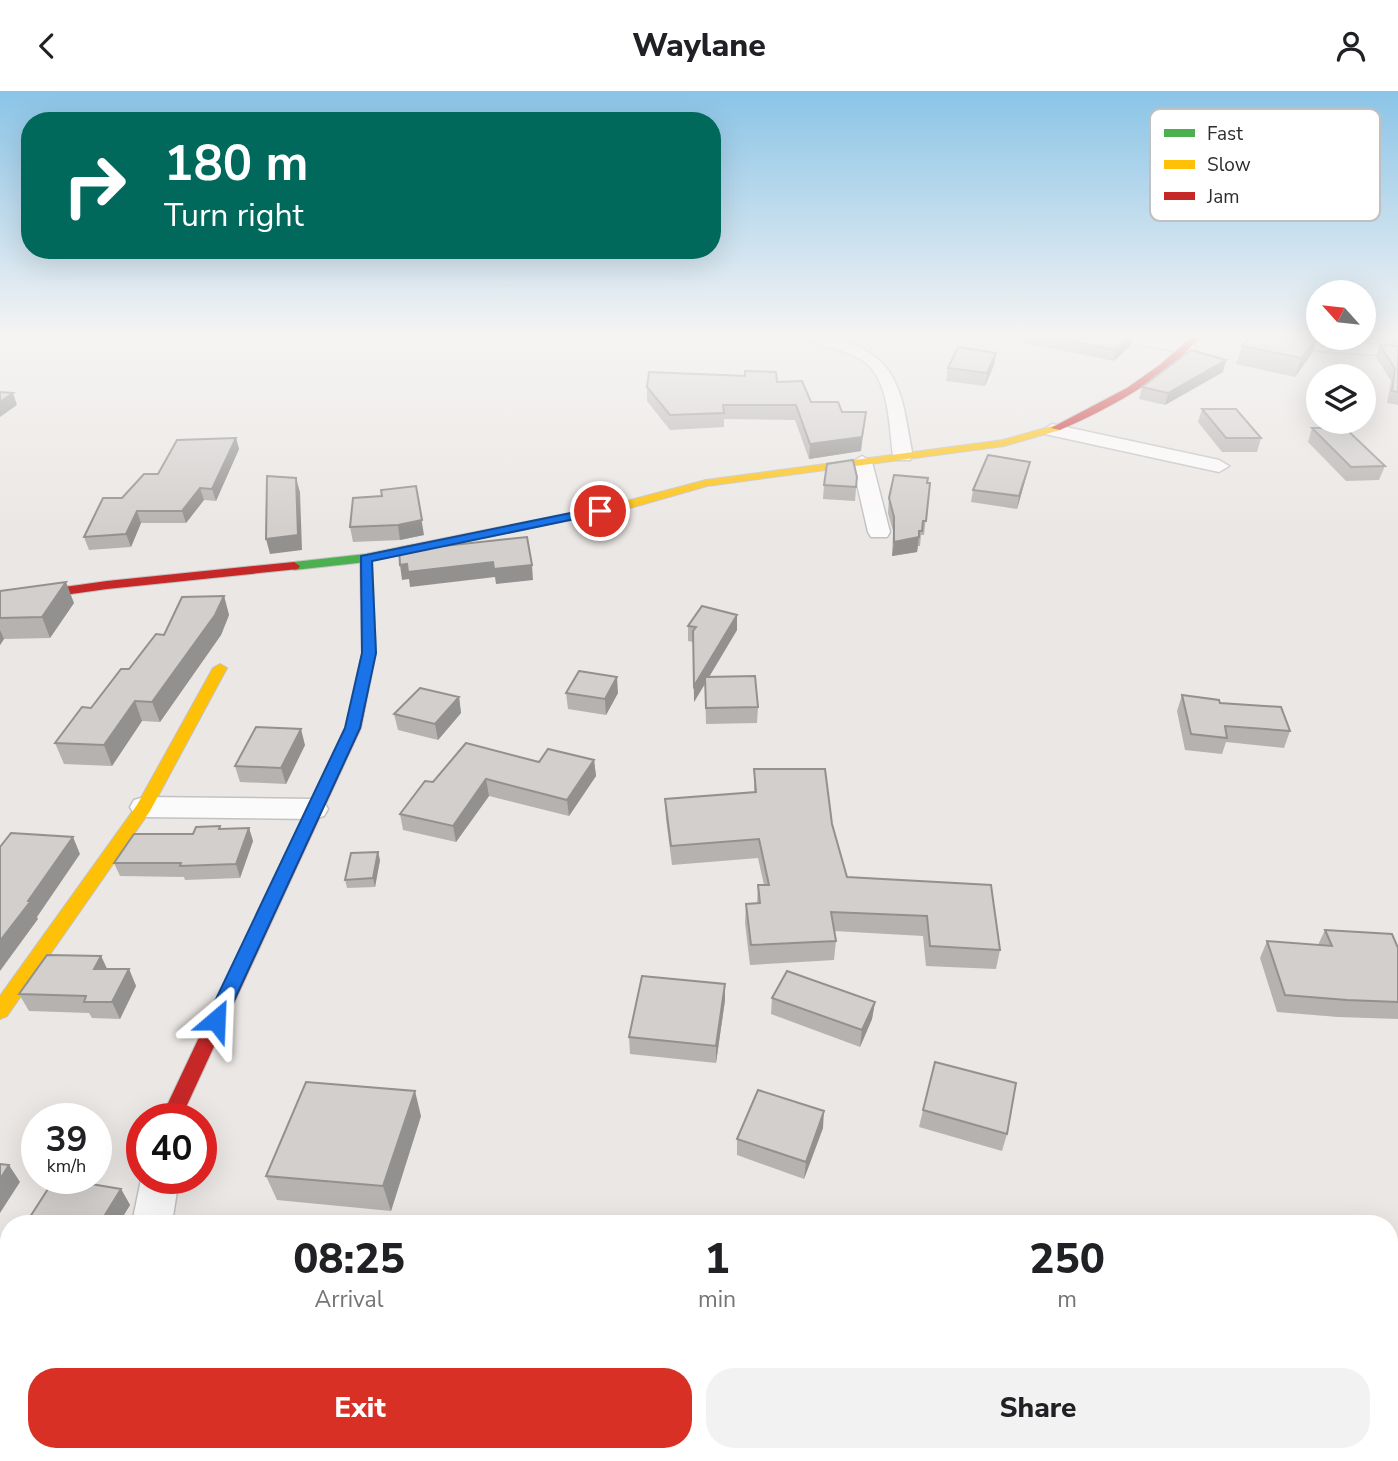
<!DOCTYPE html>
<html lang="en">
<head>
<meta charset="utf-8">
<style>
	body { margin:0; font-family:"Nunito Sans",sans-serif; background:#f2f2f2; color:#202124; height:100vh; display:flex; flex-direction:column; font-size:26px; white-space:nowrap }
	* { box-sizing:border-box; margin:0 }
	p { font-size:23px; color:#757577 }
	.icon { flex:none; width:38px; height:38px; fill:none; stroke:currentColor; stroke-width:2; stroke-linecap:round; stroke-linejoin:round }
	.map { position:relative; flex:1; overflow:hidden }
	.drawer { position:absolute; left:0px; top:1124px; width:1398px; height:247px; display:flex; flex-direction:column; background:#fff; border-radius:28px 28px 0 0; box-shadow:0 7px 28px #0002 }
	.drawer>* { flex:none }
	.guide { position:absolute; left:21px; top:21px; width:700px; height:147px; border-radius:28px; box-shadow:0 7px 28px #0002; background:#00695c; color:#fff; overflow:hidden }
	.needle { width:46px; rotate:297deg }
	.tools { position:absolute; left:1306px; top:189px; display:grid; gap:14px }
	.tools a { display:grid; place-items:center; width:70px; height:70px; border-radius:50%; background:#fff; box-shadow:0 7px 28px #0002; font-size:35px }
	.speed { position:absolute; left:21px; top:1012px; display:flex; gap:14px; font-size:35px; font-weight:700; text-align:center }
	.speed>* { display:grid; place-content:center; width:91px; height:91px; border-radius:50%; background:#fff; box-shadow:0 7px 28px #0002; line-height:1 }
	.speed small { font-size:18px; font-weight:400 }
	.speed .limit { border:10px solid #d22; background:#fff; color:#111 }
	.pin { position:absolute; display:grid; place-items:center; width:60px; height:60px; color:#fff; margin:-30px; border:4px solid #fff; border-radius:50%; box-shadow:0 2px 7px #0007 }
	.me { position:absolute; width:77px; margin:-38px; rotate:26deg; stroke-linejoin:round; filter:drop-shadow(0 0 5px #0008) }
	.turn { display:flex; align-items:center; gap:24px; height:147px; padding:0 28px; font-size:32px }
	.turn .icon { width:91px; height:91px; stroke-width:2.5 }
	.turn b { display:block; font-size:49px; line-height:60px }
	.eta { display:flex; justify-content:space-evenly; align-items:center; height:119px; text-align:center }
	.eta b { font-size:42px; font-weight:800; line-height:49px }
	.primary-button { display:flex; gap:14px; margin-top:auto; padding:14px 28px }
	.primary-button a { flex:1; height:80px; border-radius:28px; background:#d93025; color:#fff; font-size:28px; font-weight:800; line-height:80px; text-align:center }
	.primary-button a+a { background:#f2f2f2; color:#202124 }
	header { display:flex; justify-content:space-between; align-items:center; height:91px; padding:0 28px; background:#fff; font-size:32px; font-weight:800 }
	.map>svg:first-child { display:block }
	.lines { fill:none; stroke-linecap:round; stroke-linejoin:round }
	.street-casing { stroke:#c3c2c2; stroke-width:3 }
	.fast-casing { stroke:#c3c2c2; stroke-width:2 }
	.slow-casing { stroke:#c3c2c2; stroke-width:2 }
	.jam-casing { stroke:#c3c2c2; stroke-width:2 }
	.street { fill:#fcfbfb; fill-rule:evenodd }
	.fast { fill:#4caf50; fill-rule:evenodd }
	.slow { fill:#ffc107; fill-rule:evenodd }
	.jam { fill:#c62828; fill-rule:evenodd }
	.wall { fill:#b5b2b0 }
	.shaded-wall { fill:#939190 }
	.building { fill:#d2cfcd; stroke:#939190; stroke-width:2 }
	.route { fill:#1a73e8; stroke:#114b97; stroke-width:2 }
	.key { fill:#fff; stroke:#c0c0c0; stroke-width:2 }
	.key-label { font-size:19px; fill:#2d2d2d }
</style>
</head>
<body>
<header><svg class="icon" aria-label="back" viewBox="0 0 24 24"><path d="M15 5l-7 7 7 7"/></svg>Waylane<svg class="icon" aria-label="person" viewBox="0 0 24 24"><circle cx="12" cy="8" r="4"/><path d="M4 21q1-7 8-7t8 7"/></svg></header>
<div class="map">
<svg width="1398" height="1370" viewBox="0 0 1398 1370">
	<rect width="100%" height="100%" fill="#eae7e4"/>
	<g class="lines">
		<!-- street casing -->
		<g class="street-casing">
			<path id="street" d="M809,247c15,-1 28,1 42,6 53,19 52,64 62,112l-3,4h-14l-3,-4c-4,-29 -3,-78 -31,-96 -15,-9 -34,-13 -51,-19z
				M1123,247h33l37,7 2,3 -8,5 -56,-10z
				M1254,247h41l103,8v10l-76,-5 -60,-8z
				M1052,333l167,36 10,6 -10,6 -174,-38 -2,-4z
				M862,365l10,6 18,70 -3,5h-16l-3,-5 -16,-70z
				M144,706l170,2 10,3 4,7 -4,7 -10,3 -170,-2 -10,-3 -4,-7 4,-7z
				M142,1084v3h37l-7,45h-40z
				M90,1362h46l-2,8h-46z
				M746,1362h46v8h-46z"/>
		</g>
		<!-- fast casing -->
		<g class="fast-casing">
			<path id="fast" d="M580,420l4,2v4l-218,45 -72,8 -6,-4 6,-4 72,-8z"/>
		</g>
		<!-- slow casing -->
		<g class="slow-casing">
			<path id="slow" d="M1056,334l5,3 -1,2 -56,16 -297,40 -77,22 -50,11 -6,-4 132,-35 297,-40z
				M220,573l7,4 -77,143 -143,205 -7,3v-23l137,-191 76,-137z"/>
		</g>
		<!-- jam casing -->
		<g class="jam-casing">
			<path id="jam" d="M1190,247h9c-36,42 -89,70 -139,92l-9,-2 76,-40 34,-24z
				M366,463l6,4 4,95 -15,75 -180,390h-20l184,-390 17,-75 -2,-95z
				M294,471l6,4 -2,3 -191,20 -107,15v-8l107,-15z"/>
		</g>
		<!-- street -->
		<use href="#street" class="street"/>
		<!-- fast -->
		<use href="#fast" class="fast"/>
		<!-- slow -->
		<use href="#slow" class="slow"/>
		<!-- jam -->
		<use href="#jam" class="jam"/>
	</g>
	<!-- wall -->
	<path class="wall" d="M1025,247h107l-2,8 -16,15 -90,-18z
		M1359,247h39v6z
		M1380,254l18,1v59l-11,-2 4,-22 -15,-24z
		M1242,255l71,6 -18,25 -59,-13z
		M994,274l-9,21 -39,-5 2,-13z
		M1223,281l-58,33 -26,-6 3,-12z
		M777,291l34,20 31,10 19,39 -52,8 -14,-39 -71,-1v8l-54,3 -23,-29v-14z
		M1202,318l59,29 -4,14h-35l-24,-30z
		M1312,337l73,38 -6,14 -33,1 -38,-39z
		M236,347l3,11 -23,52 -12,-1 -18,23h-45l-10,24 -42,3 -5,-13 38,-39 36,-24z
		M1030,371l-3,12 -10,35 -46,-7 2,-12z
		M857,386l-2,24 -32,-2 1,-14z
		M927,392h3l-6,52h-3l-1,11h-2l-1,6 -25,4 1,-25 -5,-18 1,-15z
		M353,407l71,37 -24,5 -47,2 -3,-15z
		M0,500l74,12 -24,35 -46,1 -4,6z
		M224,505l5,19 -8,20 -61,87 -18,-1 -30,45 -48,-2 -9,-21 109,-108z
		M737,524v15l-28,47 49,30 -1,16 -51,1 -1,-40 -11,18 -1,-60 -5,-1v-15z
		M566,602h52l-12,22 -38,-6z
		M1182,604l38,8 70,28 -6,17 -58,-6 -4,12 -37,-4 -8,-39z
		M459,606l2,16 -23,27 -40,-10 -4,-16z
		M305,654l-19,39 -46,-2 -5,-16z
		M594,669l2,16 -27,40 -80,-20 -33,46 -53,-12 -3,-16 33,-32 106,-20z
		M754,678l78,55 15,53 153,73 -4,19 -70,-3 -3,-30 -89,-5 2,10 -2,19 -84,5 -5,-42 1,-19 11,-1 1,-18h6l-6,-27 -86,7 -6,-46 -1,-20 89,-7z
		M220,735l1,3 28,-1 4,13 -13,37 -55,2 -1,-3 -64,-1 -6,-13 79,-29z
		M380,769l-5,27 -28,1 -2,-8z
		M1325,839l73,18v71l-60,-2 -61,-5 -17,-54 7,-17 51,4z
		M101,865l6,13h22l7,17 -16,33 -28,-1 -3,-5 -60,-2 -10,-17z
		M725,893v16l-9,63 -86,-9 -1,-17z
		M772,907l103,4 -3,17 -12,28 -89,-33z
		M923,1019l84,24 -5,17 -83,-24z
		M421,1025l-30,95 -114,-11 -11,-24z
		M823,1037l-19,51 -67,-24v-16z
		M121,1098l9,16 -11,18h-89l-2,-3z
		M9,1216v29l-6,-7z
		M1300,1362h90l8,8h-96z"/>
	<!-- shaded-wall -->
	<path class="shaded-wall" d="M1129,247h3l-2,8 -16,15 2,-11z
		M1317,247h1l-5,14 -18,25 6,-19z
		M996,262l-2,12 -9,21 2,-13z
		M1226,269l-3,12 -58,33 3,-12z
		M13,302l4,12 -17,12v-15z
		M866,321l-5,39 -52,8 1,-15z
		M236,347l3,11 -23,52 -4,-12z
		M1030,371l-3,12 -10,35 2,-13z
		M296,387l4,14 2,58 -32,4 -4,-15z
		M416,395l8,49 -24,5 -2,-15z
		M200,397l4,12 -18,23 -4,-12z
		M137,420l4,12 -10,24 -5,-13z
		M919,446l-2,15 -25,4 2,-14z
		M493,471l39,3 1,15 -37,4 -1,-7 -85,10 -1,-8 -7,1 -2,-15z
		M66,491l8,21 -24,35 -8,-21z
		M224,505l5,19 -8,20 -61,87 -8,-20z
		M737,524v15l-43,72v-16z
		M0,539l4,9 -4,6z
		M617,586l1,16 -12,22 -1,-16z
		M459,606l2,16 -23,27 -3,-16z
		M135,610l7,20 -30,45 -8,-21z
		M301,638l4,16 -19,39 -5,-16z
		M594,669l2,16 -27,40 -2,-16z
		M486,688l3,17 -33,46 -3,-16z
		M249,737l4,13 -13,37 -4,-14z
		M73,746l7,17 -43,63 1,2 -38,52v-30z
		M378,761l2,8 -5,27 -2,-9z
		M101,865l8,17 -15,-4z
		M129,878l7,17 -16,33 -8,-17z
		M725,893v16l-9,63v-17z
		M875,911l-3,17 -12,28 2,-17z
		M415,1000l6,25 -30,95 -8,-25z
		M824,1020l-1,17 -19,51 2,-17z
		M9,1074l11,17 -20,31v-34z
		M121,1098l9,16 -11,18h-19z"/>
	<!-- building -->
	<path class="building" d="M1054,247h75l-13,12z
		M1249,247h68l-16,20 -59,-12z
		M1380,254l18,1v46l-6,-1 3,-22z
		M958,256l38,6 -9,20 -39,-5z
		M1191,259l35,10 -58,33 -26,-6z
		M745,280l31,1 1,10 25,-1 9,21h27l4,10h24l-4,25 -52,7 -14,-39h-73l1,8 -54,2 -23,-28 2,-15 96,4z
		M0,301l13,1 -13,9z
		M1202,318h34l25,29h-35z
		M1312,337h33l40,38 -34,1z
		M236,347l-24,51 -12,-1 -18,23h-45l-11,23 -42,3 19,-39h19l22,-24h14l19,-34z
		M988,364l42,7 -11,34 -46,-6z
		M853,369l4,17 -1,10 -32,-2 3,-21z
		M894,384l34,3 -1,5h3l-4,38h-3l-1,10h-3v6l-25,5v-25l-5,-19z
		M267,385l29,2 2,57 -32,4z
		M416,395l6,34 -24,5 -48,2 3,-29 29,-2 -1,-6z
		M527,446l5,28 -38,4 -1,-7 -85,10 -1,-8 -7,1 -1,-17 26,-5 1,5z
		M66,491l-24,35 -42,1v-27z
		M224,505l-9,19 -63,87 -17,-1 -31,44 -49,-2 27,-36 9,1 30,-39h8l27,-35 8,1 18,-38z
		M702,515l35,9 -43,71 -1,-55 3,-4 -8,-1z
		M579,580l38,6 -12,22 -39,-6z
		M755,585l3,31 -52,1 -1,-31z
		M420,597l39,9 -24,27 -41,-10z
		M1182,604l37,5 1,3 61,4 9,24 -65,-5 2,12 -36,-4z
		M256,636l45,2 -20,39 -46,-2z
		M466,652l73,19 9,-13 46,11 -27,40 -81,-21 -33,47 -53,-12 25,-33 8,1z
		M754,678h71l7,55 15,53 144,8 9,65 -70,-4 -3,-30 -96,-4 5,29 -85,4 -5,-41 14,-1 -2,-18h11l-10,-46 -88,7 -6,-47 91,-7z
		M220,735l-1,3 30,-1 -13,36 -56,2 1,-3h-67l20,-29h59l3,-7z
		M11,742l62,4 -45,64 2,1 -30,39v-94z
		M378,761l-5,26 -28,2 6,-27z
		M1325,839l67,4 6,14v54l-51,-2 -62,-5 -18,-54 65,5z
		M47,864l54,1 -7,13h35l-17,33h-28l2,-6 -67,-2z
		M787,880l88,31 -13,28 -90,-32z
		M642,885l83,8 -9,62 -87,-9z
		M935,971l81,21 -9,51 -84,-24z
		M306,991l109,9 -32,95 -117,-10z
		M758,999l66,21 -18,51 -69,-23z
		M0,1073l9,1 -9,14z
		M55,1087l66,11 -21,34h-53l-19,-3z
		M9,1216v21l-6,1z
		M1390,1312l4,1 4,10v47h-80l-3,-8h75z
		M533,1362h178v8h-178z"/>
	<!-- sky -->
	<linearGradient id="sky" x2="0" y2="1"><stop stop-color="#8ac4e7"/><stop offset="0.56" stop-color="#f6f4f3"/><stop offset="1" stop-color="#f6f4f3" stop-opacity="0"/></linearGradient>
	<rect width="1398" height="438" fill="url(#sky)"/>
	<!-- route -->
	<path class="route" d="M600,416l4,2v4l-232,48 4,92 -16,75 -135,292 -2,6 -7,2 -7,-2 -3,-6 139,-292 17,-75 -1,-97z"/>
	<!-- legend -->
	<rect x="1150" y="18" width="230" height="112" rx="10" class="key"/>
	<rect x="1164" y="38" width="31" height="8" fill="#4caf50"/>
	<rect x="1164" y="69" width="31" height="9" fill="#ffc107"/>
	<rect x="1164" y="101" width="31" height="8" fill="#c62828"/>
	<g class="key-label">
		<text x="1207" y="49">Fast</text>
		<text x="1207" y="80">Slow</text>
		<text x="1207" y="112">Jam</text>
	</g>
</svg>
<div class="tools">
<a><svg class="needle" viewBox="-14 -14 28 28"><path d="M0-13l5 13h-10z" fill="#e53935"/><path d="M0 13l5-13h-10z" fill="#757577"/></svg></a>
<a><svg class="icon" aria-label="layers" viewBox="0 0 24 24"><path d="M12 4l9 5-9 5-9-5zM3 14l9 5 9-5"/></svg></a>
</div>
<div class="speed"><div>39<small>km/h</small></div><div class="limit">40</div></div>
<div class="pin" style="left:600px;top:420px;background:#d93025"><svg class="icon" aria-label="arrive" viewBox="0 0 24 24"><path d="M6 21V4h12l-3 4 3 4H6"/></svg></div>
<svg class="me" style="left:216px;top:929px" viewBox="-20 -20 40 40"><path d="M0-17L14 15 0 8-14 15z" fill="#1a73e8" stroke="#fff" stroke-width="4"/></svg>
<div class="guide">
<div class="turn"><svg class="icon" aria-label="right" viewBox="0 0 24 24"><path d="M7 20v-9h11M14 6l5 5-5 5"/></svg><div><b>180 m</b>Turn right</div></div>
</div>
<section class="drawer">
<div class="eta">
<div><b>08:25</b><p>Arrival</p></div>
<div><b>1</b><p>min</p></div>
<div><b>250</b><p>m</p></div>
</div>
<div class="primary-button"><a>Exit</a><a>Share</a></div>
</section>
</div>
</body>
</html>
